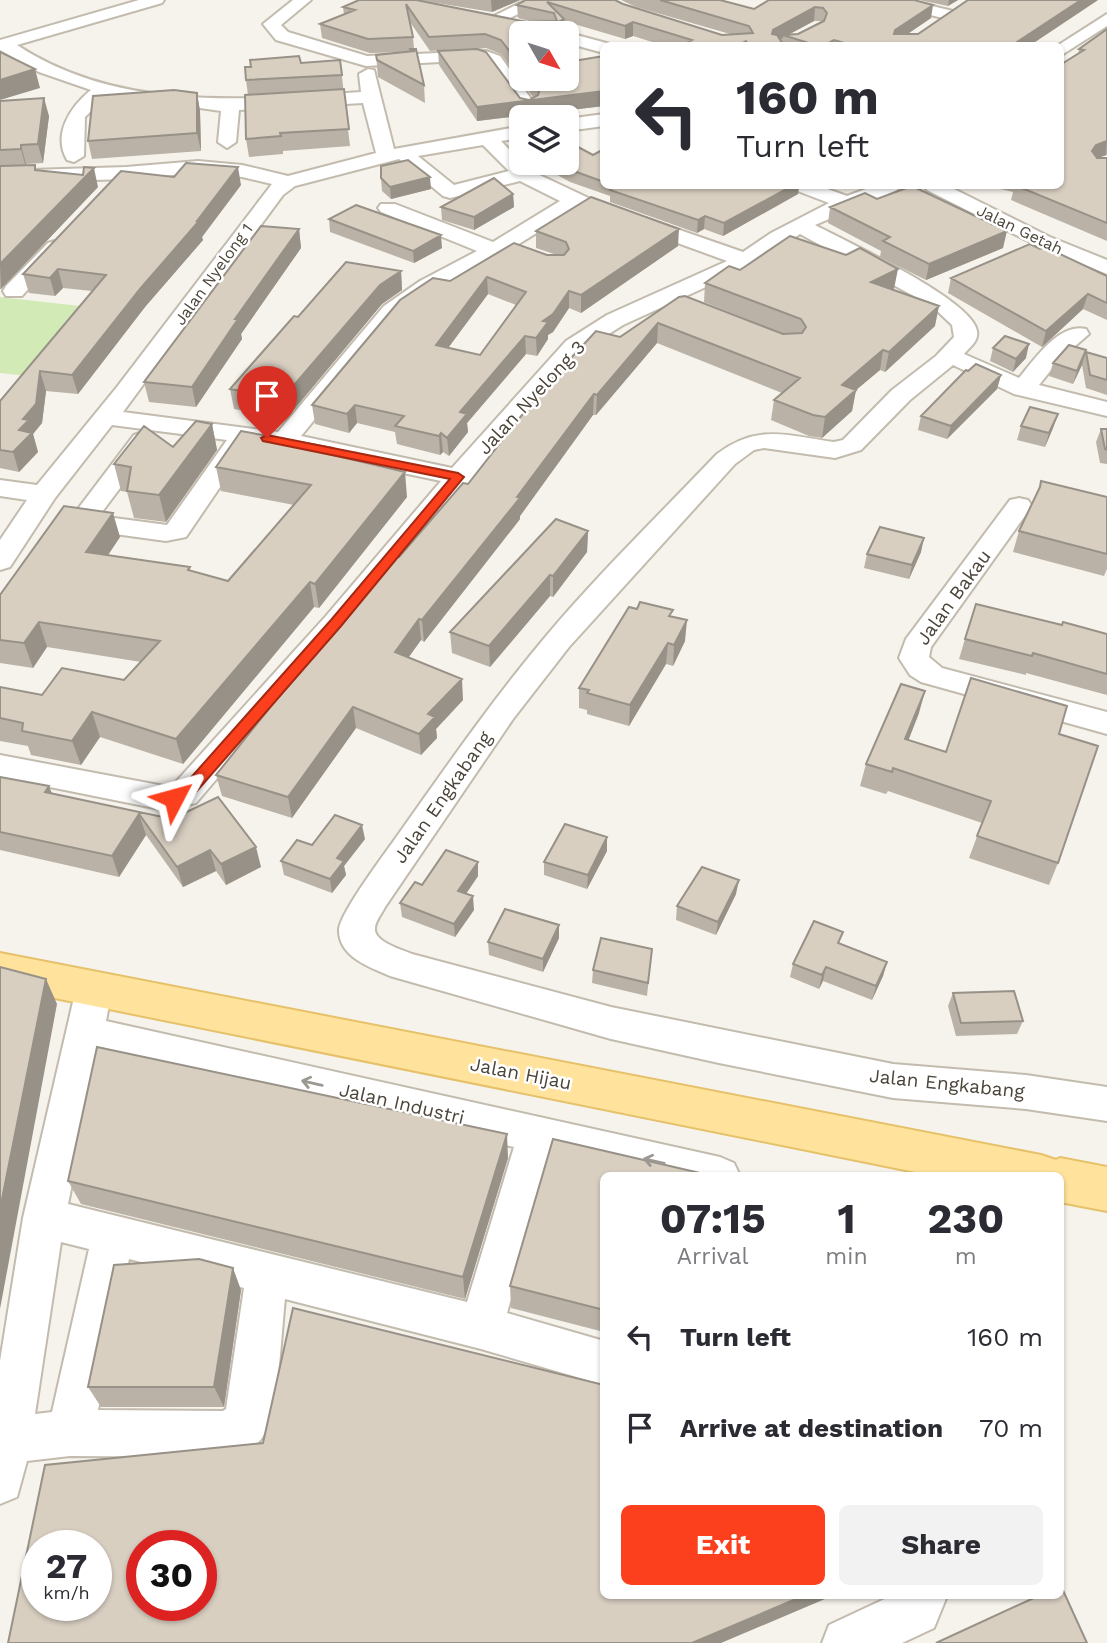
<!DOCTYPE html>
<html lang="en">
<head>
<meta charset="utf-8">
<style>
	body { margin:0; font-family:"Work Sans",sans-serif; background:#f2f2f3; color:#2b2b33; height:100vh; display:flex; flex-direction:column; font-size:26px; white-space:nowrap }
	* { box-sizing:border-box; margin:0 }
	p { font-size:23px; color:#7c7c81 }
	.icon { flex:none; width:38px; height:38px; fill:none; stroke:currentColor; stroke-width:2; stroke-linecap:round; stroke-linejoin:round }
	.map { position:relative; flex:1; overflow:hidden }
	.drawer { position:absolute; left:600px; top:1172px; width:464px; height:427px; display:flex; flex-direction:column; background:#fff; border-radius:10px; box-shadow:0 2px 5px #0004 }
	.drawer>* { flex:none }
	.top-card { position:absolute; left:600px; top:42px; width:464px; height:147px; border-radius:10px; box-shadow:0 2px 5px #0004; background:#fff; color:#2b2b33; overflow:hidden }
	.needle { width:46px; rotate:129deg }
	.buttons { position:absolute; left:509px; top:21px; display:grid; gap:14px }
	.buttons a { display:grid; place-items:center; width:70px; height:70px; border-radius:10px; background:#fff; box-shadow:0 2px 5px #0004; font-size:35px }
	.speed { position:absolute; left:21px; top:1530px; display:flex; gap:14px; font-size:35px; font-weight:700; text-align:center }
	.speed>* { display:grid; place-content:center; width:91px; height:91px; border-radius:50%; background:#fff; box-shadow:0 2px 5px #0004; line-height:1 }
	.speed small { font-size:18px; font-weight:400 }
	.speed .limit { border:10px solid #d22; background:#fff; color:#111 }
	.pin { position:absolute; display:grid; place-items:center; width:60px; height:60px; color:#fff; margin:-72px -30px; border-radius:50% 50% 50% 0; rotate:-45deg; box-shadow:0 0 7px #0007 }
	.pin .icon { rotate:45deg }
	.me { position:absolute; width:77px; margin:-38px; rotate:51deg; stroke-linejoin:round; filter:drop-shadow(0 0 5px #0008) }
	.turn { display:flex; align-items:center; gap:24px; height:147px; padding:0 21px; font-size:32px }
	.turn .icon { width:91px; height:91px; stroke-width:2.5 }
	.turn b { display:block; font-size:49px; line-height:60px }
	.eta { display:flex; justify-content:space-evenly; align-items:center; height:119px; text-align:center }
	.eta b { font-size:42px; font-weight:700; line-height:49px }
	.primary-button { display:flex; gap:14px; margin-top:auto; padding:14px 21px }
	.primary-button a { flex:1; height:80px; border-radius:10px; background:#fc3f1d; color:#fff; font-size:28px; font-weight:700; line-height:80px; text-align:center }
	.primary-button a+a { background:#f2f2f3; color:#2b2b33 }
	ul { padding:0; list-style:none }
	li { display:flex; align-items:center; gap:21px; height:91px; padding:0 21px }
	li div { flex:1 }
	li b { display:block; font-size:26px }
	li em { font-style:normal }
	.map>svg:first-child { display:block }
	.green { fill:#d2eab5 }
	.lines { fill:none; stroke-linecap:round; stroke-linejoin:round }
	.minor-casing { stroke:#c2bbae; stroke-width:4 }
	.major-casing { stroke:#e6c16a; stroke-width:4 }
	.minor { fill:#fff; fill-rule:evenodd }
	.major { fill:#ffe39c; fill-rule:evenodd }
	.wall { fill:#bab2a6; fill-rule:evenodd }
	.shaded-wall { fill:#979187 }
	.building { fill:#d8cfc1; stroke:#979187; stroke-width:2; fill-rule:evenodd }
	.oneway { stroke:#9c9892 }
	.route { fill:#fc3f1d; stroke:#a42913; stroke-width:2 }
	.labels { text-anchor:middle; stroke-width:5; stroke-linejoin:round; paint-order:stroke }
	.far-street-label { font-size:16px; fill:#4b4439; stroke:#fff }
	.street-label { font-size:19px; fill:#4b4439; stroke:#fff }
</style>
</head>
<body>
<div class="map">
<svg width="1107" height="1643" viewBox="0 0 1107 1643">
	<rect width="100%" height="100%" fill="#f6f3ec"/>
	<!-- green -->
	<path class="green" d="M0,297l89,10 -60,69 -29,-3z"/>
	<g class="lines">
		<!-- minor casing -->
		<g class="minor-casing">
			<path id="minor" d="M139,0h25l-2,3 -145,42c101,67 230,55 344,47l-2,-18 9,-5 6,1 20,79 128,-23v12l-21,3 28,29 68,32 3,4 -3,4 -7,2 -13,-4 -68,42 -73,41 -36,25 -99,120 151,32 114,-127 41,-26 120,-54 -96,-35 -3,-4 3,-4h14l98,34 28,-19 58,-30 -34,-13 -3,-4h27l28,10 27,-10h26l-3,4 -82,35c30,16 158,75 162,106 2,10 -7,16 -13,23l55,24c15,-18 40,-56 67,-49l3,5 -30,26 -20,25 68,17v14l-93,-22 -61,-29 -43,35 -49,50 -26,8 -71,-10 -10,2 -19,14 -166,183 -56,72 -128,188c-3,6 -10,15 -10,21 -2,14 28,22 37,26l199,53 282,57 133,11 81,12v34l-81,-12 -133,-11 -174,-35 -108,-24 -221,-63c-20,-9 -52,-19 -51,-47 2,-17 44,-73 56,-90 49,-69 97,-139 152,-204 53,-63 113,-121 170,-181 42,-31 70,-18 117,-12l9,-2 49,-50 44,-34 18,-19 -2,-12 -20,-19 -132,-72 -46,31 -131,60 -41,26 -386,452 -32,7 -164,-33v-22l164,31 10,-2 152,-168 115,-135 -157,-33 -34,-5 -64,94 -20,4 -95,-13 -3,-6 66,-87 9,-3 9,3 4,5 -57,76 68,9 60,-85 -115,-15 -57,73 -45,69 -10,3v-30l27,-40 -27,-4v-16l37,5 80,-98 155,-203 -30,-7 -44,-4 -72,6 -126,4v-12l126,-4 72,-6 44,4 46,11 88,-23 -13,-50 -124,7 -3,32 -9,6 -9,-6 3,-31 -113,-16 -23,22 -1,39 -10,6 -7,-2c-15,-26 4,-54 24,-70l-52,-18 -39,-22v-10zM483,145l26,26 -55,14 -36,-29zM399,159l44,37 7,2 70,-17 40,20 -67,41 -98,-38h-14l-3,4 3,4 96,39 -57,30 -36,25 -106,126 -155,-20 160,-217 12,-9z
				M293,0h18l-30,25 7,7 79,24 119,-5 14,5 37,51 -9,5 -6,-1 -34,-47 -10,-4 -112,6 -90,-26 -13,-16z
				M526,0h21l-47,23h-12l-2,-3z
				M879,0h28l50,12 2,3 -8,5 -70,-17z
				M1107,14v12l-47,30v-10h-3z
				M566,33l7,1 37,10 1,2h-7v7l-37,-10z
				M604,114v12l-37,5v-12z
				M924,186h24l102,51 57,23v14l-71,-29 -109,-55z
				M55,241l7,2 4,4 -4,4 -40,45h-16l-3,-5 3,-5 42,-43z
				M1019,498l9,2 4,6 -101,141 -2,10 13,11 165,44v22l-186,-52 -11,-7 -11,-17 7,-19 104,-139z
				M94,974l13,4 5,11 -6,32 614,136 14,6 6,13h-101l-87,-20 -45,157 97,28v44l-123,-36 -196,-50c-4,34 -6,112 -23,139 -7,10 -21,15 -32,19l-160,-1 -43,5 -10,36 -17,7v-143l23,-143 53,-229 5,-11zM99,1052l415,95 -47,155 -399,-98zM61,1242l28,7 -37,163 -17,2zM129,1259l115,29 -18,121 -3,2 -125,-1z
				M891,1596h56l-13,32 -32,15h-80l7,-18z"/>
		</g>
		<!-- major casing -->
		<g class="major-casing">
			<path id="major" d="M0,953l1041,202 15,5 4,-2 47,9v44l-47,-9v-26h-125l-935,-189z"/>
		</g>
		<!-- minor -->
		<use href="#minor" class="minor"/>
		<!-- major -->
		<use href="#major" class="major"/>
	</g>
	<!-- wall -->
	<path class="wall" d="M359,0h161l-28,12 -74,-12 109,22h6l-15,-4 -1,-13 9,-5 97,4 99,31 8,-1 -94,-27 -15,-7h99l34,9 15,-9 162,18 -24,16h11l50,-34h130l-69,46h-364l-32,-10 -8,3 -61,-18 -1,12h-41v46h45l37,-23v50l-127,15 -38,-56 -1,-14 26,-2 -34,2 -20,-29 3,15 1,12 10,36 1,18 -47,-26 -2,-22 33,-3 -39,1 -48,-15 -2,-14 24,-9 -1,-8zM814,21h7l-23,13 -10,1zM486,48l15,6 32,43 -4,3 -9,-2 -43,-49z
		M919,0h39l-10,6z
		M1107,29v126l-9,3h9v83l-96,-41 2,-8 -25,-6h72l19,-137z
		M340,60l10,86 -67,5v3l-34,3 -3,-18 2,-44 -2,-15 5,-13z
		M197,93l3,18 1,40 -109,8 -4,-18z
		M0,101l49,15 -6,47 -17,1v2l10,4 62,17 -97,102h-1z
		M604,149v37h195l-1,8 -75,42 -19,-7 -7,4 -87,-31v-6l-40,-14 -29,-16 -1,-3h27l26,-8z
		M381,178l50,11 -40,10 -9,-8z
		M241,185l-39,52 1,3 -58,67 -67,87 -32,-3 -4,32 -9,11 5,18 -19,20 -19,-4v-67l92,-110 -29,-3 -8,8 -26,-3 -6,-19z
		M513,194l1,13 -40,23 -32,-10 -1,-13z
		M877,199l126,49 -77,32 -46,-23 1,-6 -53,-28 2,-16z
		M329,219l113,29 -28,15 -84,-31z
		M299,229l2,19 -60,86 1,5 -46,68 -47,-5 -5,-20z
		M536,231l142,15 -97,67 -12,-5 -16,24 -5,3v4l-11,17 -11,-2 -59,69 1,9 -19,24 -6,-4 -3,3 -43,-11 -2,-12 -38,-9 -8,10 -34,-9 -3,-19 138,-124 97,-26h10l-21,-7zM488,294l28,11 -36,50 -32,-7z
		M1040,249l67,27v44l-24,-11 -41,38 -94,-54 3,-15z
		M740,270l154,19h-1l42,37 -50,46 -5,-2 -24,20 -4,21 -30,27 -13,-2 -38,-16 3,-20 8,-7 -125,-50 -61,72h-3l-73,101v3l-96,123 -3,-2 -12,17 54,43 -27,29 1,9 -16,17 -65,-27 -64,90 -70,-22 -6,-21 183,-218 69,-73 152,-147 59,-40 105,37 -80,-32 1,-19z
		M401,271l1,19 -20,14 -96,115 -52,-10 -4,-20 68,-72z
		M993,348l33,10 -13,14 -23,-11z
		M1086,352l21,6v37l-21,-7 -4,-23 -9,19 -24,-8 4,-13z
		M1001,375l-4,14 -50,50 -29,-9 3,-14z
		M1058,414l-5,14 -8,19 -28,-7 4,-14z
		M212,424l5,26 -51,72 -32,-4 -7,-26 -6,-1 -7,-27 59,-17z
		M1101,429h6v35l-7,-1 -4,-21z
		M334,456l73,41 -88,111 -5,-1 -131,157 -83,-27 -19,28 -50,-10 -3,-9 -28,-5v-54l42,8 82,-15 17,-18 -94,-15 -14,21 -33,-5v-68l120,-58 -12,18 82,12v3l38,11 66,-76 -73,-14 -5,-24z
		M1041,481l66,16v72l-3,7 -91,-24 6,-21 17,-35z
		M588,531l-1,21 -34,45 -3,-1 -60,71 -38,-14 -2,-21z
		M921,552l-12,27 -45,-11 3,-14z
		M672,616l13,25 -12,25 -7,-2 -37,62 -42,-12v-4l-8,-2v-20z
		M1062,625l45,9v61l-81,-22v2l-67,-16 6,-20z
		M919,713l-11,27 38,12 113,-18 -1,129 -9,22 -80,-27 13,-35 -94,-32 -2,3 -26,-8 6,-22z
		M0,777l52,17 120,25 89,48 -35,18 -10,-14 -33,16 -37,-52 -27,42 -119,-27z
		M607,837v14l-20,38 -43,-14v-13z
		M365,839l-21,27 2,9 -14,18 -48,-18 -3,-14 31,-16z
		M478,876l-12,18 8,16 -19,27 -53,-20 -2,-14 22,-18z
		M736,894l-20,41 -40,-15 1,-14z
		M559,925v13l-16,34 -54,-17 -1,-13z
		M840,944l47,18 -4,14 -11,24 -49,-19 -4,8 -29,-12 3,-13z
		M652,949l-5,47 -55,-13 1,-13z
		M953,993l70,28 -6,13 -61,2 -8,-30z
		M508,1158l-43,141 -384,-95 -13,-23z
		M604,1176v156l-93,-24 -1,-22z
		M241,1290l-17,117h-123l-13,-20z"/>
	<!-- shaded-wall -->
	<path class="shaded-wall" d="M491,0h29l-28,12z
		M949,0h9l-10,6z
		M1081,0h17l-69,46h-18z
		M933,5l-2,13 -38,26 2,-14z
		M815,7l-1,14 -28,15 -3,-1v3l-11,6 1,-14z
		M564,19l-1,14h-25z
		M633,22v14l-8,3v-13z
		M834,40v6h-11z
		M35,69l5,19 -40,12v-20z
		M604,91v15l-127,15v-14z
		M197,93l3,18 1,40 -4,-18z
		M44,98l5,18 -6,47 -5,-19z
		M1107,141l-1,14 -14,5v-9l4,-6z
		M21,145l5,19v4l-5,-19z
		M238,167l3,18 -39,52 1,3 -58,67 -67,87 -6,-19 68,-86 57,-68z
		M94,168l4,19 -97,102 -1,-25z
		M430,177l1,12 -40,10 -1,-12z
		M792,186h7l-1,8 -75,42 1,-13z
		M513,194l1,13 -40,23v-13z
		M705,216l-1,13 -7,4 1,-13z
		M299,229l2,19 -60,86 1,5 -46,68 -4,-20 43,-68z
		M679,229l-1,17 -97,67v-18z
		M1007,231l-4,17 -77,32 3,-16z
		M441,235l1,13 -28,15 -1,-12z
		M58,269l5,19 -8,8 -5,-18z
		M898,269l-4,20 -27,13 4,-20z
		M401,271l1,19 -20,14 -96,115 -3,-21 97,-113z
		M487,277l1,17 -51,69 -1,-18z
		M569,291v17l-16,24 -5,3v4l-11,17 -1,-18 7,-17z
		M1088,294l-5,15 -41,38 4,-16z
		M939,306l-4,20 -50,46 4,-20z
		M658,323l-1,20 -61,72 1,-20z
		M525,336l1,18 -59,69 1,9 -19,24 -2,-18 13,-26z
		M1029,344l-3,14 -13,14 3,-13z
		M883,350l-3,20 -42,35 4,-20z
		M1086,350l-4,15 -9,19 4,-13z
		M40,371l6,20 -4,32 -9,11 5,18 -19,20 -6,-20 6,-22z
		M1001,375l-4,14 -50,50 4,-13z
		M856,390l-4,21 -30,27 3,-21z
		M594,394l-1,21 -73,101v3l-96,123 -2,-22 95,-123z
		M355,405l2,18 -8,10 -2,-19z
		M1058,414l-5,14 -8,19 4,-14z
		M212,424l5,26 -51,72 -7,-27z
		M441,433l2,19 -3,3 -1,-19z
		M333,448l3,24 -8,-18z
		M405,472l2,25 -88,111 -4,-24z
		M113,513l7,24 -26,39 -8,-24z
		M588,531l-1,21 -34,45v-21z
		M924,538l-3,14 -12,27 3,-14z
		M550,575v21l-60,71 -1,-21z
		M310,582l4,25 -131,157 -7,-25z
		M419,619l2,21 -24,33 -2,-21z
		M687,620l-2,21 -12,25 1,-21z
		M39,622l8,25 -14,21 -9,-25z
		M668,643l-2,21 -37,62 1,-21z
		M462,679l1,21 -27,29 1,9 -16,17 -2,-21 9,-20z
		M925,691l-6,22 -19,49 5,-23z
		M353,707l3,21 -64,90 -4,-21z
		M92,712l8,25 -19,28 -9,-24z
		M49,786l8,20 -12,-14z
		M139,814l7,21 -27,42 -7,-21z
		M362,825l3,14 -21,27 2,9 -14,18 -2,-14 7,-21z
		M607,837v14l-20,38 1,-14z
		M256,847l5,20 -35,18 -5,-21z
		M210,850l6,21 -33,16 -6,-20z
		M478,862v14l-19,28 -1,-13z
		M739,880l-3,14 -20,41 2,-13z
		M473,896l1,14 -19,27 -1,-13z
		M559,925v13l-16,34v-13z
		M887,962l-4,14 -11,24 4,-14z
		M826,967l-3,14 -4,8 3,-14z
		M46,979l11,25 -57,305v-100z
		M507,1134l1,24 -43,141 -2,-22z
		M233,1268l8,22 -17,117 -10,-20z
		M803,1596h29l-111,47h-29z"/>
	<!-- building -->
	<path class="building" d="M359,0h57l111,22 30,-1 -3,-8 -37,-8 9,-5h89l8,4 99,31 31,-2 -4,-7 -89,-26h60l34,9 15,-9h145l19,5 -38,25 -1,4h24l50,-34h113l-70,46h-106l2,-1 -52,1 -21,-6 -11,6h-5l-35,-11 15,-1 26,-13 3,-8 -4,-5 -8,-1 -42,23 -1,4 5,1 7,11h-35l-3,-5 -9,5h-46l-6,-2 7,-4 -59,-18 -8,4 -78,-24 17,17 -26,14h-16v35l-21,-28 -16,-6 -56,3 -23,-33 7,33 -45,2 -48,-15 35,-14 -12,-3z
		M1107,29v112l-11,4 -4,6 5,7h10v65l-90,-37h43v-121l24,-15 -5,-1z
		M409,49h7l8,36 -47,-25 -1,-5 39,-4z
		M477,49l9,3 34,46 9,2 9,-5 1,-4 -9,-12h37v-17l37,-6v35l-127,16 -39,-56z
		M0,52l35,17 -35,11z
		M299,56l2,7 39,-3 2,15 -96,5 -1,-13h6l-1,-7z
		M344,89l5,40 -69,4 1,3 -35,3 -1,-44z
		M174,90l23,3v40l-109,8 5,-45z
		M44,98l-6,46 -17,1v4l-21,1v-49z
		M567,141l26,14 11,-6v33l-33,-12 -14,-7h10z
		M408,160l22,17 -40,10 -9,-9v-12z
		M186,163l52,4 -41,54h2l-59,68 -68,86 -32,-4 -4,33 -13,15 6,1 -10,10 13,3 -19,19 -13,-2v-49l106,-126 -48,-6 -8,9 -27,-4 98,-103 53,6z
		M35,165v5l48,5 1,-8 10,1 -94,96v-98z
		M494,178l19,16 -39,23 -33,-10z
		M614,186h178l-68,37 -19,-7 -7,4 -88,-30 6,-4z
		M912,186l95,45 -78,33 -46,-23 7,-4 -60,-30 35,-14 12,6z
		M591,197l88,32 -98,66 -12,-4 -16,23 -10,7 5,1 -12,16 -11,-2 -65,76 7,2 -20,24 -6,-5 -2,3 -44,-10 9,-10 -49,-11 -8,9 -35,-9 88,-105 33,-22 17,3 64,-38 33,12h17l5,-6 -3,-7 -30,-11zM487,277l39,15 -46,63 -44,-10z
		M356,205l85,30 -28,16 -84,-32z
		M261,226l38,3 -64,90h3l-46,68 -48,-5z
		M790,236l56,19 14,-7 38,21 -27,13 68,24 -50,46 -6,-2 -41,35 14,5 -31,27 -12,-2 -39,-15 26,-22 -142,-55 -61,72 -3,-1 -77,103 3,1 -98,122 -3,-1 -24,33 67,27 -34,35 7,3 -16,17 -66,-27 -65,90 -72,-22 176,-220 7,2 64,-74 5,1 76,-97 52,-56 24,6 59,-40 6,-1 98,38 19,-1 4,-6 -5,-8 -96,-36 24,-17 11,4z
		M1030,244l10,5 5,-2 62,29v27l-19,-9 -42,37 -95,-53z
		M346,262l55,9 -21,14 -97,113 -53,-9 64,-73 4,1z
		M1005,336l24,8 -13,15 -23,-11z
		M1069,345l17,5 -9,21 -24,-8z
		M1086,352l21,6v22l-17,-5z
		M976,364l25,11 -50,51 -30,-10 45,-46 2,1z
		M1030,407l28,7 -9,19 -28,-7z
		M196,421l16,3 -53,71 -32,-4 4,-24 -17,-3 30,-38 29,21z
		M1101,429h6v21l-2,-1z
		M241,431l92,17 -5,6 77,18 -90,112 -5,-2 -134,157 -84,-27 -20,29 -50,-10 1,-8 -23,-5v-31l42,8 20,-27 62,12 36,-39 -121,-19 -15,21 -24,-3v-45l64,-89 49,7 -27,39 104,15 -2,3 40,11 83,-96 -95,-18z
		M1041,481l66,16v57l-88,-23 21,-44z
		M556,519l32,12 -35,45 -3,-1 -61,71 -39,-14z
		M880,527l44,11 -12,27 -45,-11z
		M640,602l33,8 -4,6 18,4 -13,25 -6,-2 -38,62 -43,-12 2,-3 -10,-2 50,-81 8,2z
		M976,604l86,21 1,-3 44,12v40l-74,-21 -1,3 -67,-17z
		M971,678l96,28 -8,28 39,12 -40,117 -81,-27 14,-35 -98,-33 -1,4 -26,-8 35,-80 24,7 -20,48 41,13z
		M0,777l49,9 -4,6 127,27 46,-22 38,50 -35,17 -11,-14 -33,17 -38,-53 -27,42 -112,-24z
		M335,815l27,10 -25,33 7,3 -14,18 -49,-18 16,-21 15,5z
		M565,824l42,13 -19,38 -44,-13z
		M446,850l32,12 -20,29 15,5 -19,28 -54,-21 15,-21 7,3z
		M702,867l37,13 -21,42 -41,-16z
		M505,909l54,16 -16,34 -55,-17z
		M814,921l29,11 -5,11 49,19 -11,24 -50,-19 -4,8 -29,-11z
		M601,938l51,11 -4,34 -55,-13z
		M0,967l46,12 -46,230z
		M1014,991l9,30 -62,2 -8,-30z
		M97,1047l410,87 -44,143 -395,-96z
		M553,1139l160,37h-109v134l-94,-24z
		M199,1259l34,9 -19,119h-126l26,-122z
		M293,1308l311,77v211h199l-111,47h-684l37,-178 218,-22zM37,1545h59v60h-59zM142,1545h59v60h-59z
		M1061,1586l26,57h-151l102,-47h22z"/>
	<!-- one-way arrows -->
	<defs><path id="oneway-shaft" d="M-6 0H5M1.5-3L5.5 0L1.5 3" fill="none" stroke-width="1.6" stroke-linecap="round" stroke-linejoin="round" transform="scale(1.75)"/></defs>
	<g class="oneway">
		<use href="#oneway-shaft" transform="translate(312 1083) rotate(-167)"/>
		<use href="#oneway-shaft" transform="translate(654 1161) rotate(-167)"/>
	</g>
	<!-- route -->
	<path class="route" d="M267,435l191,38 6,4 -123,149 -151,173 -16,5 -8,-6 3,-4 10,-3 152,-171 119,-141 -187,-38 -2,-3z"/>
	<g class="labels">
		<!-- far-street labels -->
		<g class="far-street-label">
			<text transform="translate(1020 229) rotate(26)" y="6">Jalan Getah</text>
			<text transform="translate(213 274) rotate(-54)" y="6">Jalan Nyelong 1</text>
		</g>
		<!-- street labels -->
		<g class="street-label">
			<text transform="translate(531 397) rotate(-47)" y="7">Jalan Nyelong 3</text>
			<text transform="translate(953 597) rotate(-54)" y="7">Jalan Bakau</text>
			<text transform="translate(442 797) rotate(-55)" y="7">Jalan Engkabang</text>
			<text transform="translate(521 1073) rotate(11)" y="7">Jalan Hijau</text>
			<text transform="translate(947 1083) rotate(6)" y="7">Jalan Engkabang</text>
			<text transform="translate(402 1103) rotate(13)" y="7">Jalan Industri</text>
		</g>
	</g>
</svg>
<div class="buttons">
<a><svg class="needle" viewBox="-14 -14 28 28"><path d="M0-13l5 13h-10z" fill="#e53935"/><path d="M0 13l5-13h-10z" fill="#7c7c81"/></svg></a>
<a><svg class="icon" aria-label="layers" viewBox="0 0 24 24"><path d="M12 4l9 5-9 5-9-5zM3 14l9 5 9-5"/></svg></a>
</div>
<div class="speed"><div>27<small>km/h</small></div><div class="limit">30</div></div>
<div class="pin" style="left:267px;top:438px;background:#d93025"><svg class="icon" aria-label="arrive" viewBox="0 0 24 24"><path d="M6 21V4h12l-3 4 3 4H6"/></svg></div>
<svg class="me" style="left:174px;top:798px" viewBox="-20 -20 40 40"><path d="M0-17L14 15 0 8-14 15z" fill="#fc3f1d" stroke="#fff" stroke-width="4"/></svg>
<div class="top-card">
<div class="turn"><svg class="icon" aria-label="left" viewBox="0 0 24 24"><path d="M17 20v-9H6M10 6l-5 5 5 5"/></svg><div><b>160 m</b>Turn left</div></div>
</div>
<section class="drawer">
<div class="eta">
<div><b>07:15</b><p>Arrival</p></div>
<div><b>1</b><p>min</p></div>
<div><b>230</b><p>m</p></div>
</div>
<ul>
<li><svg class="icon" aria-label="left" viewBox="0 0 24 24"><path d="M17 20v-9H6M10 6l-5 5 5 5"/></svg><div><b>Turn left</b></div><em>160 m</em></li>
<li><svg class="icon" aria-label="arrive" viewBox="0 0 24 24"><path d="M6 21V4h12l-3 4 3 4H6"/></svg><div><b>Arrive at destination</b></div><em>70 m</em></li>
</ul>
<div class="primary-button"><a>Exit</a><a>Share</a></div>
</section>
</div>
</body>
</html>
